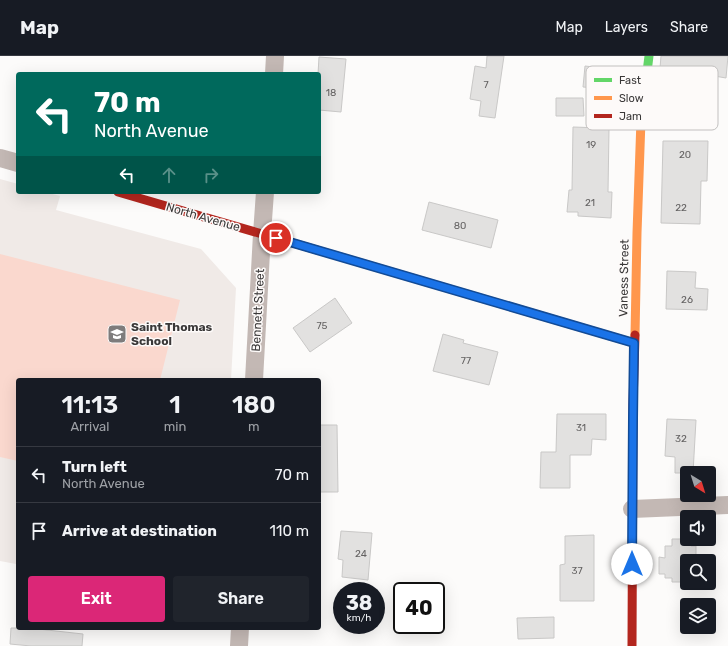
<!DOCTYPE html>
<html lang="en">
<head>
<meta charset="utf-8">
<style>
	body { margin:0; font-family:Rubik,sans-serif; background:#20242c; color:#f1f3f6; height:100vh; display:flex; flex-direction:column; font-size:15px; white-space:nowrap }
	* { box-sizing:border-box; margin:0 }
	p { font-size:13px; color:#9ea1a6 }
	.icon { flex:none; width:22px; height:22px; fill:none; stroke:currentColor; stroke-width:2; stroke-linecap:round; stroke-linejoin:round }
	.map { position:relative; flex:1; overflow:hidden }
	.details { position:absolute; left:16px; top:322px; width:305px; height:252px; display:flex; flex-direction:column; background:#171b24; border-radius:4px; box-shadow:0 4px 16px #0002 }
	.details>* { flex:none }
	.hud { position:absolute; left:16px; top:16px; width:305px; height:122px; border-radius:4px; box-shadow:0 4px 16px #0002; background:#00695c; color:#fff; overflow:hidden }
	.needle { width:26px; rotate:142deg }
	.buttons { position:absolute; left:680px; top:410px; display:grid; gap:8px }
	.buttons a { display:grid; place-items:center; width:36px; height:36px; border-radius:4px; background:#171b24; box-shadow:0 4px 16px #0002; font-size:20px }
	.speed { position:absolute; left:333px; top:526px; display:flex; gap:8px; font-size:20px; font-weight:700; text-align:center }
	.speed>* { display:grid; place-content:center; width:52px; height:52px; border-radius:50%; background:#171b24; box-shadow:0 4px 16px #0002; line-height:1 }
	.speed small { font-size:10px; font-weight:400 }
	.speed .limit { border:2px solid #111; border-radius:6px; background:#fff; color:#111 }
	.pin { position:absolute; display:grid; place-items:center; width:34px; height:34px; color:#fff; margin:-17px; border:2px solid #fff; border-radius:50%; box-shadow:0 1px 4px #0007 }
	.me { position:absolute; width:44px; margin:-22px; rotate:0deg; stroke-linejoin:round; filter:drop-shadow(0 0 3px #0008) }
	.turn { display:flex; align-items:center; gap:14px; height:84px; padding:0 12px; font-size:18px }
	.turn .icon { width:52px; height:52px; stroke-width:2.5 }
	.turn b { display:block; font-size:28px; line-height:34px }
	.lanes { display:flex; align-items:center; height:38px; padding:0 12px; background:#0003; justify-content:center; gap:20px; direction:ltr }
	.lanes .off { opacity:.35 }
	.eta { display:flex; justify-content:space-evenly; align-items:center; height:68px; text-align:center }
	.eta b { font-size:24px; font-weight:600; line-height:28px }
	.primary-button { display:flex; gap:8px; margin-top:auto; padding:8px 12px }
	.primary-button a { flex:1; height:46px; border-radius:4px; background:#db2777; color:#fff; font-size:16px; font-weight:600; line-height:46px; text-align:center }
	.primary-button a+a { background:#20242c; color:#f1f3f6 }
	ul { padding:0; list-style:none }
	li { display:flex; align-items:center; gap:12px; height:56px; padding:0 12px; border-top:1px solid #363941 }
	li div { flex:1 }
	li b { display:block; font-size:15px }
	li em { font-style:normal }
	header { display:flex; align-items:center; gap:24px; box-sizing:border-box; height:56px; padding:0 20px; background:#171b24; border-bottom:1px solid #363941 }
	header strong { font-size:19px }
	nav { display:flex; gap:22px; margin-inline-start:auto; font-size:14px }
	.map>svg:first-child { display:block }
	.built { fill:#f0eae7 }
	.green { fill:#fad8ce }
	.building { fill:#e2e1e0; stroke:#c9c8c7 }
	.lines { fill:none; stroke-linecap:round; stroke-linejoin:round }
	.street { stroke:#c3b8b4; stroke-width:18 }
	.fast { stroke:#63d668; stroke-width:9 }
	.slow { stroke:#ff974d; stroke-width:9 }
	.jam { stroke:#b3261e; stroke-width:9 }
	.route-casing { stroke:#114b97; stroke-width:10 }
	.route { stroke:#1a73e8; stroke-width:7 }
	.labels { text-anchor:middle; stroke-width:3; stroke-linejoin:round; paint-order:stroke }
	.number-label { font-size:10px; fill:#646262 }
	.street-label { font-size:12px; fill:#3a3838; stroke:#fdfaf9 }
	.poi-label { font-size:12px; font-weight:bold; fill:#3a3838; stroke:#fdfaf9; text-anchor:start }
	.key { fill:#fdfaf9; stroke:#c2c0bf; stroke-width:1 }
	.key-label { font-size:11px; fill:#3a3838 }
</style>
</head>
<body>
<header>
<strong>Map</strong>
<nav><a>Map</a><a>Layers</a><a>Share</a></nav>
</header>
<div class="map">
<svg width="728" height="590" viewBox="0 0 728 590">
	<rect width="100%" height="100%" fill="#fcfbfa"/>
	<!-- built -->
	<path class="built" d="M0,123l18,5v8h27l15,4 -4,14 145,39 35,39 -5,92h-213v147h-2v37l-16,-3z"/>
	<!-- green -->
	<path class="green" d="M0,198l180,46 -20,80h-142v81l-18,-4z"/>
	<!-- building -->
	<path class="building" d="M487,0h17l-9,62 -16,-2 2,-15 -11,-2 5,-33 11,2z
		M661,0h67l-2,22 -29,-5 -4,22 -20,-3 3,-21 -16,-3z
		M319,1l27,2 -5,53 -22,-2v-36h-1z
		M585,10l27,3 -2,20 -27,-2z
		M556,42h27l1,18h-28z
		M573,71l29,1v1h7l-1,63h4l-1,26 -33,-2v-4h-11l2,-22h3z
		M663,85h45l-1,40h-6l-1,43 -39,-1z
		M429,146l69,18 -7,28 -69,-18z
		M667,215l29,1 -1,16 13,1 -1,21 -41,-1z
		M335,242l17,25 -42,29 -17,-24z
		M443,278l21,6 -1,3 35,9 -9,33 -56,-14z
		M557,358h49v26l-14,-1 -1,16h-21v33h-30l1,-36h15z
		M667,363l29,1 -3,53h-18v-16l-10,-1z
		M319,369h18l1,67h-19z
		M341,475l31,2 -4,47 -26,-3 1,-17 -5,-1z
		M594,479v66h-34v-36l5,-1v-28z
		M672,483h19v7h5v15h-9v21h-15v-4h-7v-4h-6v-17l6,1v-12h7z
		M554,561v21l-36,1 -1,-21z
		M11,572h18l54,6 -1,12h-51l-21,-2z"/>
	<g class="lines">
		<!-- street -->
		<path class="street" d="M274,18l1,-18
			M0,102l18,5
			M254,324l8,-146 3,-42
			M632,453l96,-4
			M239,590l1,-18"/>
		<!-- fast -->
		<path class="fast" d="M641,64l8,-64"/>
		<!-- slow -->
		<path class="slow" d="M317,194l317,93
			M635,279l2,-102 4,-113"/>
		<!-- jam -->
		<path class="jam" d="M118,136l199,58
			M632,590l1,-241 2,-70"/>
	</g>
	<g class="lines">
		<!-- route casing -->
		<g class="route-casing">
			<path id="route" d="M276,182l358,105 -1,75 -1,146"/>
		</g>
		<!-- route -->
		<use href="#route" class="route"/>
	</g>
	<!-- icons -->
	<defs>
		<g id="school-square" transform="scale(1)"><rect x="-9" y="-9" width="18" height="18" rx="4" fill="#7e7c7c" stroke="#fdfaf9"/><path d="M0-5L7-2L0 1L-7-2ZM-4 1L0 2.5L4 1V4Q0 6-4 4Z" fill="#fff"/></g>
	</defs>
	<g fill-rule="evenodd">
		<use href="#school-square" x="117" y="278"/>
	</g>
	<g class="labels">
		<!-- number labels -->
		<g class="number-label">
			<text x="486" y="32">7</text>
			<text x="331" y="40">18</text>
			<text x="591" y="92">19</text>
			<text x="685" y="102">20</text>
			<text x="590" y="150">21</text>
			<text x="681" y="155">22</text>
			<text x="460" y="173">80</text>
			<text x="687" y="247">26</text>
			<text x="322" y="273">75</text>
			<text x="466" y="308">77</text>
			<text x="581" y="375">31</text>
			<text x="681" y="386">32</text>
			<text x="361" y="501">24</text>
			<text x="577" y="518">37</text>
		</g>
		<!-- street labels -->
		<g class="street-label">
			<text transform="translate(203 161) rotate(16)" y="4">North Avenue</text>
			<text transform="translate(624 222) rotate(-89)" y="4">Vaness Street</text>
			<text transform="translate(258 254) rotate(-87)" y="4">Bennett Street</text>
		</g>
		<!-- poi labels -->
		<g class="poi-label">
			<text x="131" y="275">Saint Thomas<tspan x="131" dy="14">School</tspan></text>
		</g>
	</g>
	<!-- legend -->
	<rect x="586" y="10" width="132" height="64" rx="6" class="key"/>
	<rect x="594" y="22" width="18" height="4" fill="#63d668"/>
	<rect x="594" y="40" width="18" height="4" fill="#ff974d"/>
	<rect x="594" y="58" width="18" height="4" fill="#b3261e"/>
	<g class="key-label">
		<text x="619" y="28">Fast</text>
		<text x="619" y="46">Slow</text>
		<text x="619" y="64">Jam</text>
	</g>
</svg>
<div class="buttons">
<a><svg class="needle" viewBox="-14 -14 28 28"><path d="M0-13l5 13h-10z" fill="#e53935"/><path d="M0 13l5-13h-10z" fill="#9ea1a6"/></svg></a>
<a><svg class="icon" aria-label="sound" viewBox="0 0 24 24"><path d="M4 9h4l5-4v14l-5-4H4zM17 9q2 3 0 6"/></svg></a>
<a><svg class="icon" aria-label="search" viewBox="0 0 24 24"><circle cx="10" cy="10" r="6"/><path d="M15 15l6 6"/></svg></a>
<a><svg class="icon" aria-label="layers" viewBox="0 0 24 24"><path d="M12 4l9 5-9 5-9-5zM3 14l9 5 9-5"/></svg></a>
</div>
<div class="speed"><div>38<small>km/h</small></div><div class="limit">40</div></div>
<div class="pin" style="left:276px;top:182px;background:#d93025"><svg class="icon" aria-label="arrive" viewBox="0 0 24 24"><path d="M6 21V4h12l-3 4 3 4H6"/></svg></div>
<svg class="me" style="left:632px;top:508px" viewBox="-20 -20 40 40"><circle r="19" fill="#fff"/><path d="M0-13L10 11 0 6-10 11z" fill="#1a73e8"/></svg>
<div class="hud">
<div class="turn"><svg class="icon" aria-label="left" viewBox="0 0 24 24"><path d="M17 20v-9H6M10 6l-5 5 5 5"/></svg><div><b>70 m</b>North Avenue</div></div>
<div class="lanes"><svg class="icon" aria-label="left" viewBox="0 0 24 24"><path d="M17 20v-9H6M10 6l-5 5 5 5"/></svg><svg class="icon off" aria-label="ahead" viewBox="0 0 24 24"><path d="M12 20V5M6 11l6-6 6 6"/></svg><svg class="icon off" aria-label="right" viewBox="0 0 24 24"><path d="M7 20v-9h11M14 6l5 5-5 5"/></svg></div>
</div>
<section class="details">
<div class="eta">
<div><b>11:13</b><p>Arrival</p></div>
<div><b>1</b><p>min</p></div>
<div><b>180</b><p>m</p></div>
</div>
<ul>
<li><svg class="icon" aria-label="left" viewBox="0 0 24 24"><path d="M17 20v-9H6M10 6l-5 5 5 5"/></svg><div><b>Turn left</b><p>North Avenue</p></div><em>70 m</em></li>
<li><svg class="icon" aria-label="arrive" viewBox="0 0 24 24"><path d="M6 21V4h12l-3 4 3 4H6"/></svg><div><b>Arrive at destination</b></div><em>110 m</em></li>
</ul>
<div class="primary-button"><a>Exit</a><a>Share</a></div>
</section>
</div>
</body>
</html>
